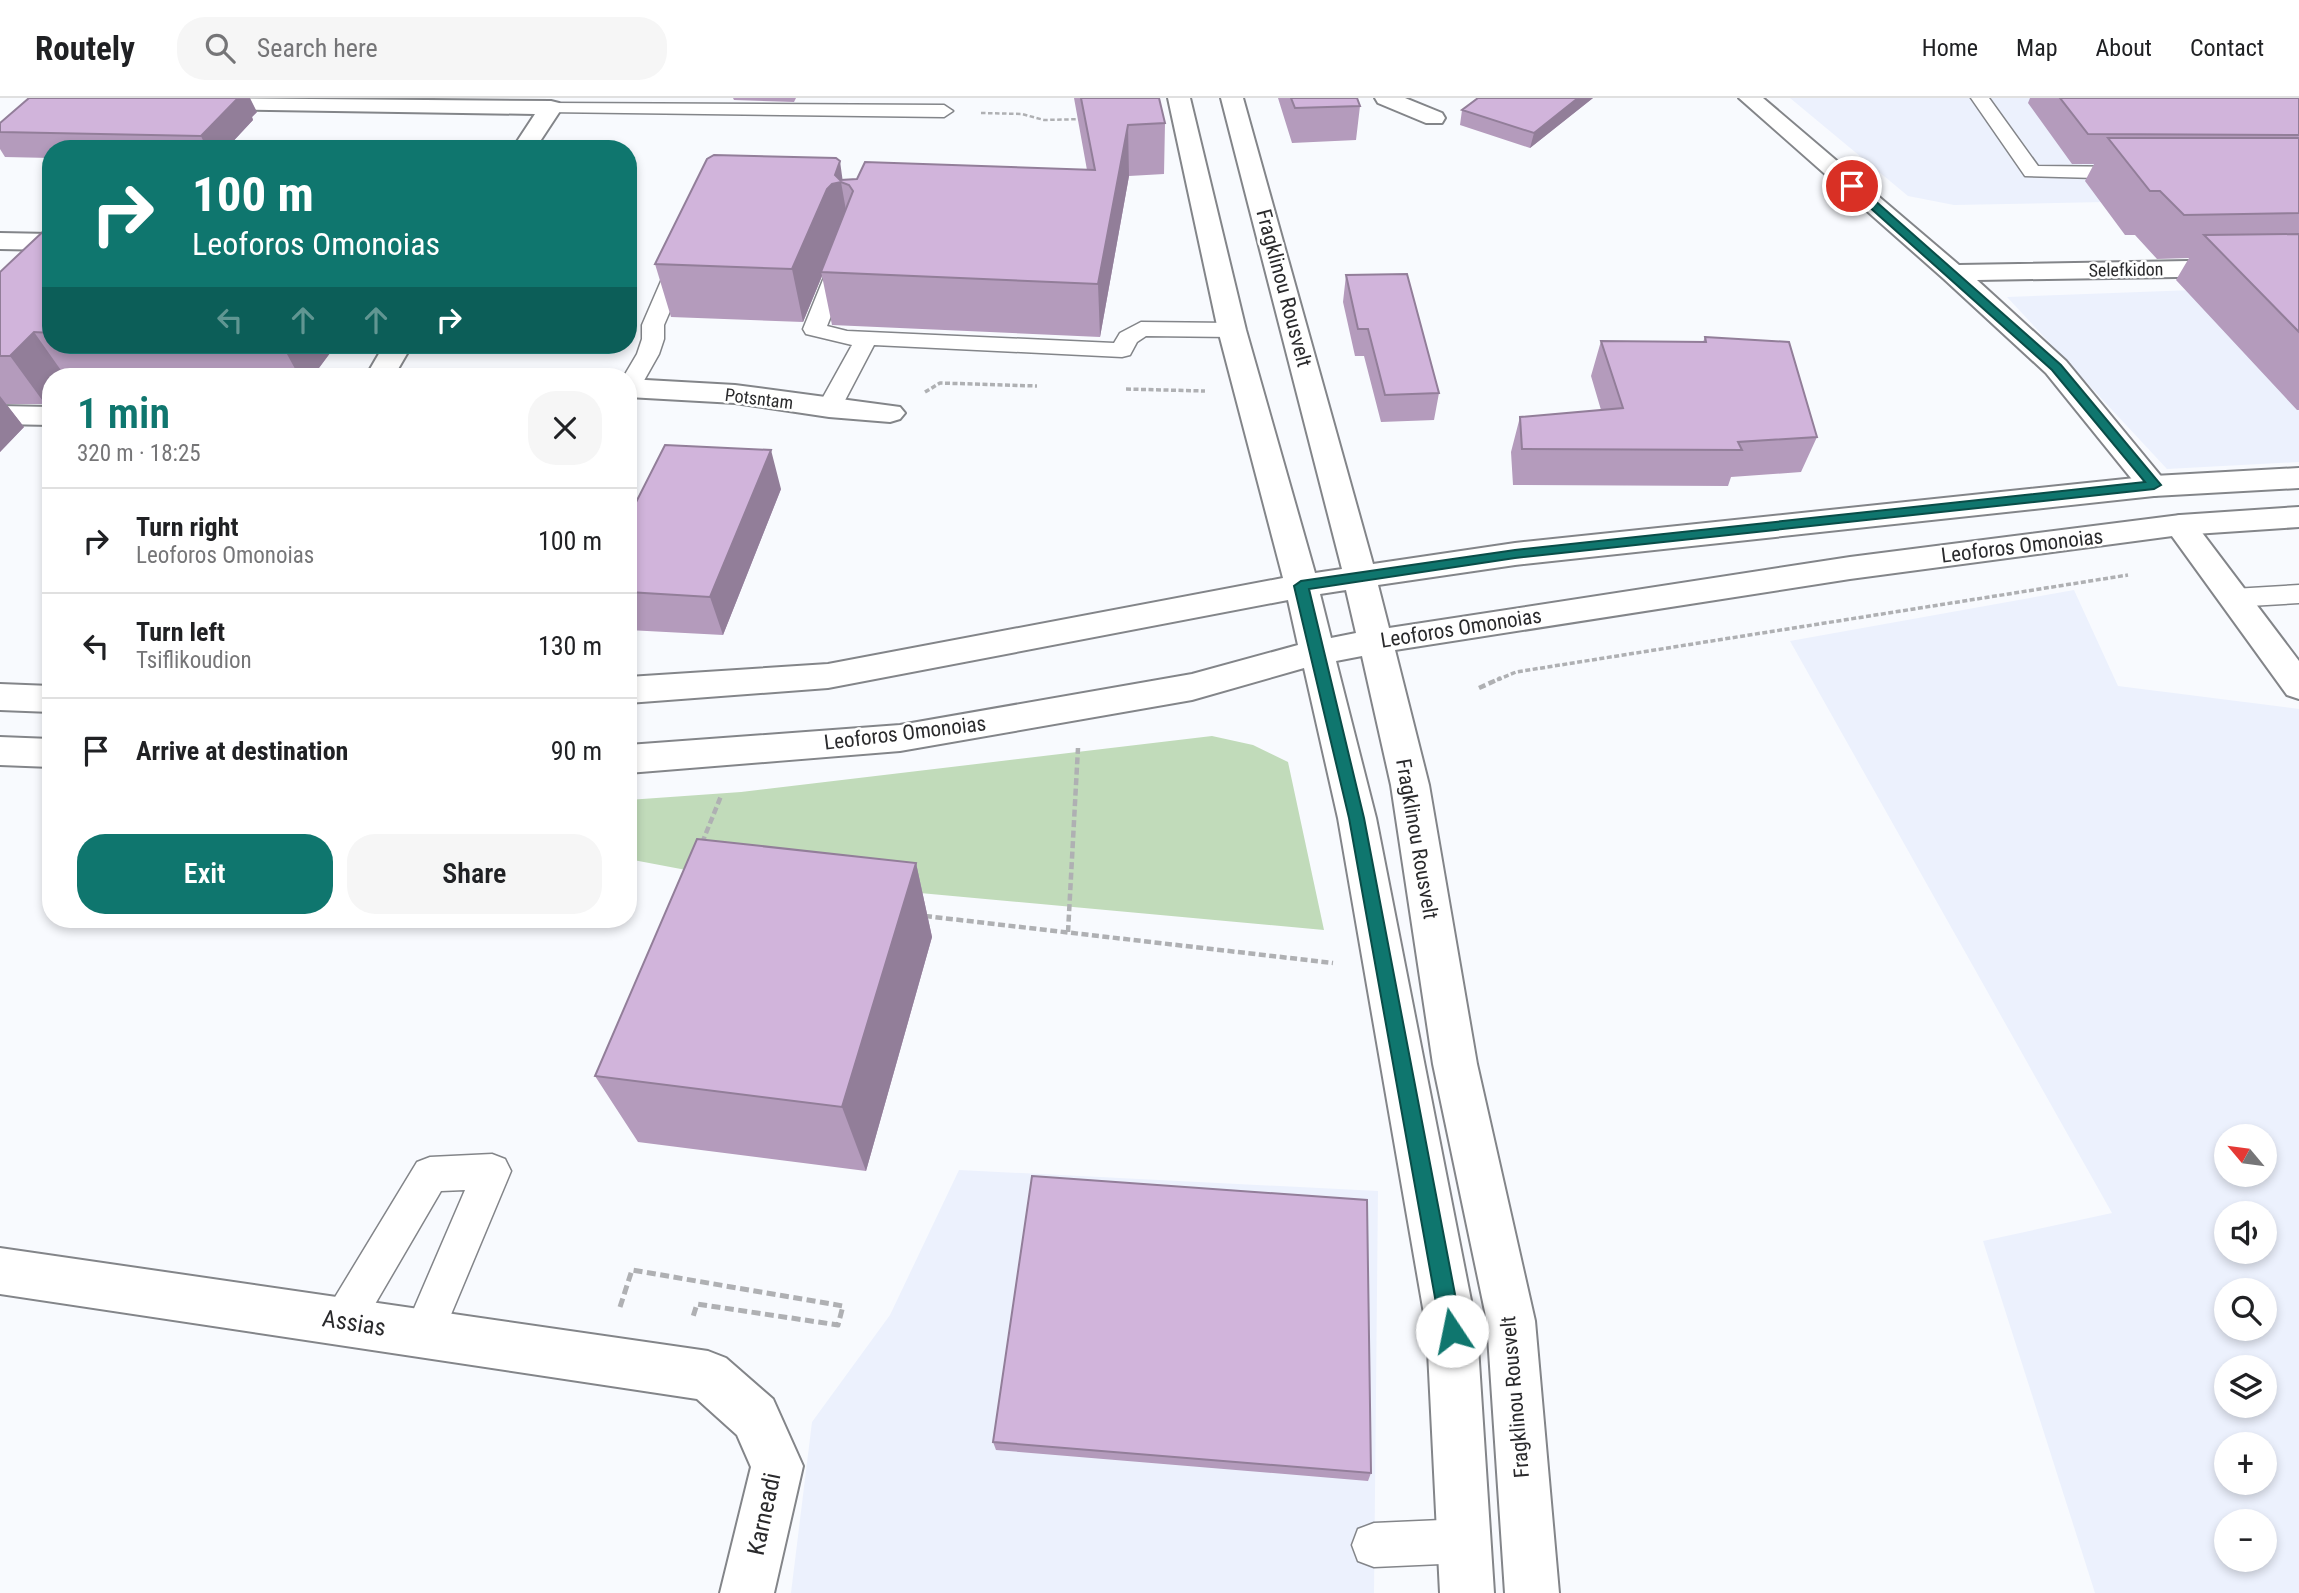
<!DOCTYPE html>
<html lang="en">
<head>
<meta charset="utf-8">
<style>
	body { margin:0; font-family:"Roboto Condensed",sans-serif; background:#f6f6f6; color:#202124; height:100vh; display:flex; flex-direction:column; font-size:26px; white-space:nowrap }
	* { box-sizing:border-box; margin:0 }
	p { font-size:23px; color:#757577 }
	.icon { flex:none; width:38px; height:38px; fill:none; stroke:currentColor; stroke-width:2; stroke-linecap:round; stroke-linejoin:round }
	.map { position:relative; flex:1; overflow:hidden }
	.drawer { position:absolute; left:42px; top:270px; width:595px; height:560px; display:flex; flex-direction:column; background:#fff; border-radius:28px; box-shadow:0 4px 10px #0003 }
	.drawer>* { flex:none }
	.guide { position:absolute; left:42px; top:42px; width:595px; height:214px; border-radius:28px; box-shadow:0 4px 10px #0003; background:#0f766e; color:#fff; overflow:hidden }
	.needle { width:46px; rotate:299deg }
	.controls { position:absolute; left:2214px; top:1026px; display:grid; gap:14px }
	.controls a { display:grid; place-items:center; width:63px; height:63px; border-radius:50%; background:#fff; box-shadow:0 4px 10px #0003; font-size:35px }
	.pin { position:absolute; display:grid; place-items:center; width:60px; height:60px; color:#fff; margin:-30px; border:4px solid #fff; border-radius:50%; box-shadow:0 2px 7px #0007 }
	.me { position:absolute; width:77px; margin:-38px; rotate:349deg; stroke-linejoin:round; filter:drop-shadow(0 0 5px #0008) }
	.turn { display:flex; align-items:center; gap:24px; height:147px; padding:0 35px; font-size:32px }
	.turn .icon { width:91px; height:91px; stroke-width:2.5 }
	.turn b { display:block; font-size:49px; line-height:60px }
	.lanes { display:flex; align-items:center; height:66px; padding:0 35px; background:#0003; justify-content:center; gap:35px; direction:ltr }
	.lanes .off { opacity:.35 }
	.round { display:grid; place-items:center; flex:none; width:74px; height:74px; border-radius:28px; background:#f6f6f6 }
	.head { display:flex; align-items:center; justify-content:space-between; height:119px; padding:0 35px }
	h1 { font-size:42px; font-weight:600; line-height:52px; color:#0f766e }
	.primary-button { display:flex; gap:14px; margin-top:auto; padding:14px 35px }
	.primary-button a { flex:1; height:80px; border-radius:28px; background:#0f766e; color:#fff; font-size:28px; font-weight:600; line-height:80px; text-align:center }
	.primary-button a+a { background:#f6f6f6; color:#202124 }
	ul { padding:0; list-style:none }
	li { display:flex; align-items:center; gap:21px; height:105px; padding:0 35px; border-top:2px solid #e0e0e0 }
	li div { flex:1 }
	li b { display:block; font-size:26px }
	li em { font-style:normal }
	header { display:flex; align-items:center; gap:42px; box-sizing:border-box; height:98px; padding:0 35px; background:#fff; border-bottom:2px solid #e0e0e0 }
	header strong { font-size:33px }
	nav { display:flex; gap:38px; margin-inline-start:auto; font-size:24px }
	.search { width:490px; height:63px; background:#f6f6f6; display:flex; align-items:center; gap:18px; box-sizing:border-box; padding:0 24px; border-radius:28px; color:#757577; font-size:26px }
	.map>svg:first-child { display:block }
	.built { fill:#ecf1fd; fill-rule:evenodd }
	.green { fill:#c1dbba }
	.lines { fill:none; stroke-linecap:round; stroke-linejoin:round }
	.service-casing { stroke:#838589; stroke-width:3 }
	.minor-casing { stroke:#838589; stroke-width:4 }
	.secondary-casing { stroke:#838589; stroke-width:4 }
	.path-far3 { stroke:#afb0b3; stroke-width:2.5; stroke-dasharray:4.5 2.5; stroke-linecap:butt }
	.path-far2 { stroke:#afb0b3; stroke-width:3.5; stroke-dasharray:5 2.5; stroke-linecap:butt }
	.path-far1 { stroke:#afb0b3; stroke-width:4.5; stroke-dasharray:7 3.5; stroke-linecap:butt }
	.path { stroke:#afb0b3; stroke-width:5; stroke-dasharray:9 4.5; stroke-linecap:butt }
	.service { fill:#fff; fill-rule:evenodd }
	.minor { fill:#fff; fill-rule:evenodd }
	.secondary { fill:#fff; fill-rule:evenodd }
	.wall { fill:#b49bbc }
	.shaded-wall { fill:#927e99 }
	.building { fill:#d1b4db; stroke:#927e99; stroke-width:2 }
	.route { fill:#0f766e; stroke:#0a4d48; stroke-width:2 }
	.labels { text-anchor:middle; stroke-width:5; stroke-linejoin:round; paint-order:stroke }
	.far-street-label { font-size:18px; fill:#2a2a2c; stroke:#fff }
	.street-label { font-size:21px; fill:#2a2a2c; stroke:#fff }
	.near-street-label { font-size:24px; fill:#2a2a2c; stroke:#fff }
</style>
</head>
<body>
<header>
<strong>Routely</strong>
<div class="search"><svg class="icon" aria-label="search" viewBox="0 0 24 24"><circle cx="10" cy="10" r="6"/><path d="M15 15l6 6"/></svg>Search here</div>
<nav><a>Home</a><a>Map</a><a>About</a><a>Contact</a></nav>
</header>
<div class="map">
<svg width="2299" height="1495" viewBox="0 0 2299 1495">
	<rect width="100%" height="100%" fill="#f8fafe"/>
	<!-- built -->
	<path class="built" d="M1790,0h509v100l-345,7 -46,-9z
		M2299,188v176l-132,7 -160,-172z
		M2074,492l44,96 181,23v884h-204l-112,-352 129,-28 -322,-572zM2226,1038h38v38h-38zM2226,1115h38v38h-38zM2226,1192h38v38h-38zM2226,1269h38v38h-38zM2226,1346h38v38h-38zM2226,1423h38v38h-38z
		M959,1072l419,21 -4,402h-583l21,-171 78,-107z"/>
	<!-- green -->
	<path class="green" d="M1212,638l41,9 35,17 36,168 -622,-57 -74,-14v-59l113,-8z"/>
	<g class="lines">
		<!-- service casing -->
		<g class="service-casing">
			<path id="service" d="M1971,0h18l49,68 94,1 10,6 -10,6 -107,-3z
				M551,5l393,2 9,6 -9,6 -399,-5 -3,-4z
				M682,154l7,2 4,4 -29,67v14l-5,15 -22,39 -9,2v-19h-4l13,-22 5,-15v-14l29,-67 4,-4z
				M842,156l7,2 4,4 -26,66 20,5 267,12 6,-10 21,-11 91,1 8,2 3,5 -3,5 -8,2 -86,-1 -9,6 -7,13 -8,2 -248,-12 -33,63 -4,5h-16l-4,-5 35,-63 -46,-11 -3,-5 28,-69 4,-4z
				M2299,487v18l-66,4 -10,-3 -4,-6 4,-6 10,-3z
				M492,1056l13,5 6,12 -74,177 -14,6 -14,-6 -6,-14 62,-144 -24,1 -84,144 -14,6 -14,-6 -6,-14 6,-14 88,-145 13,-5z
				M1464,1421l16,6 6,16 -6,16 -16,6 -90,4 -16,-6 -6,-16 6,-16 16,-6z"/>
		</g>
		<!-- minor casing -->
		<g class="minor-casing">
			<path id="minor" d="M192,0l359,3 8,2 3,5 -27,41h-23l23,-35 -335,-5 -8,-2 -3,-5z
				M1375,0h30l37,15 3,5 -3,5h-16l-48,-20z
				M1739,0h24l196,167 340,-6v16l-322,5 89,81 103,125 -4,7 -11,3 -11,-3 -97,-120 -102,-94z
				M0,135l51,1v16l-51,-1z
				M384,247h28l-18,31h-28z
				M628,281l107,6 165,22 5,6 -5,6 -10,3 -61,-5 -94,-14 -107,-6z
				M0,308l51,1v18l-51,-1z
				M2180,417l11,3 108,143v38l-12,-4 -118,-163 -5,-7 5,-7z
				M0,1150l708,103 18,7 47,41 30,67 -29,127h-54l31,-126 -14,-32 -40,-36 -697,-105z"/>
		</g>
		<!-- secondary casing -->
		<g class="secondary-casing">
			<path id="secondary" d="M1168,0h22l56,232 69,243 27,-4 -121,-471h22l130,466 142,-21 639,-67 145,-8v20l-145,8 -639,69 -137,20 11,43 461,-71 330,-42 119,-8v20l-119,8 -330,44 -455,71 34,135 48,279 58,257 24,272h-54l-18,-272 -54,-257 -42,-279 -29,-129 -26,5 40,157 101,513 17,262h-54l-13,-262 -89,-513 -34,-150 -112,32 -292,51 -272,22v-28l272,-20 292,-51 106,-29 -10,-45 -460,88 -200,15v-26l200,-13 455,-86 -65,-248zM1346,492l10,43 -25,5 -11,-44z
				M0,586l51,2v26l-51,-2z
				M0,639l51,2v28l-51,-2z"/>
		</g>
		<!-- path-far3 -->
		<path class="path-far3" d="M981,15l41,1 22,6 40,-1"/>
		<!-- path-far2 -->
		<path class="path-far2" d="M1126,291l79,2
			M925,294l15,-9 97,3
			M1497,582l19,-8 612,-97"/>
		<!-- path-far1 -->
		<path class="path-far1" d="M1479,590l22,-10
			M702,745l19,-47
			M925,818l408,47
			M1068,834l10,-184"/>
		<!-- path -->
		<path class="path" d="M620,1209l12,-37 211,36 -5,19 -141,-21 -5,16"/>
		<!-- service -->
		<use href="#service" class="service"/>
		<!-- minor -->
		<use href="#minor" class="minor"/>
		<!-- secondary -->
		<use href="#secondary" class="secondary"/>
	</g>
	<!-- wall -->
	<path class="wall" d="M733,0h63l-2,4 -60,-2z
		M1074,0h85l6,25 -1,51 -35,2 -29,161 -268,-12 -10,-49 -19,46 -132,-5 -16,-53 188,-84 244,-10z
		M1278,0h79l3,8 -4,34 -64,3z
		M1593,0l-63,50 -70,-23 2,-15z
		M2030,0h269v312h-2l-121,-130 13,-22 -32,1 -22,-24h-10l-40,-54 9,-17h-22l-44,-61z
		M257,14l-5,5 1,3 -27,29h-175v9l-46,-1 -5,-8v-26z
		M51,126v121h285l-23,31h-262l-6,28h-39l18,23 -24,25v-180z
		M1346,177l93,118 -5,27 -53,2 -17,-66h-9l-12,-54z
		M1705,239l112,100 -16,35 -70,5 -3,9 -215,-1 -2,-33 9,-35 81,-7 -10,-34 10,-35 102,1z
		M781,391l-58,146 -95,-5v-112z
		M916,765l16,74 -66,234 -228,-29 -43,-66z
		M993,1344l378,31 -3,8 -372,-31z"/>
	<!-- shaded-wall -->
	<path class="shaded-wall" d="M238,0h12l7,14 -5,5 1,3 -27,29h-19l-6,-13z
		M1578,0h15l-63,50 4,-15z
		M1128,27l1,51 -29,161 -2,-53z
		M840,63l3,22 -2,-1 9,51 -29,39 1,4 -19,46 -11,-53 35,-80 8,-14z
		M34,234l31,44h-14v23l-6,5 -35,-48z
		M282,247h54l-23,31h-14z
		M0,298l24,31 -24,25z
		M771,352l10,39 -58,146 -13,-38z
		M916,765l16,74 -66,234 -24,-64z"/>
	<!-- building -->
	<path class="building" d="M29,0h209l-37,38 -201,-4v-9z
		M1081,0h78l6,25 -37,2 -30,159 -277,-12 32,-81 -4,-6 -8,-3 -9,2 -5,5 -35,80 -137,-5 52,-105 7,-4 122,3 4,3 -5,14 5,5 17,-1 8,-17 230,8z
		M1291,0h66l3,8 -65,2z
		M1478,0h100l-44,35 -72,-23z
		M2060,0h239v37l-211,-1z
		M2108,40h191v75l-115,2 -24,-24h-10z
		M51,126v109l-17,-1 -24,24h-10v-84z
		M2299,136v98l-95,-97z
		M1407,176l32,119 -54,2 -17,-66h-10l-12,-54z
		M1705,239l84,5 28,95 -79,5 4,8 -220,-1 -2,-32 103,-9 -22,-67 105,1z
		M665,347l106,5 -61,147 -82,-5v-74z
		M697,741l219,24 -74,244 -247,-31z
		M1032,1078l335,24 4,273 -378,-31z"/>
	<!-- route -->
	<path class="route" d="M1848,85h7l206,182 100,120 -7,4 -639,69 -206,31 55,229 98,513 -3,7 -7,3 -8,-3 -3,-7 -92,-513 -55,-232 7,-5 214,-31 630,-68 -93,-112 -204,-182z"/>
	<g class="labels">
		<!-- far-street labels -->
		<g class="far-street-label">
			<text transform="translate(2126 172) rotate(-1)" y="6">Selefkidon</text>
			<text transform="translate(759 301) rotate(7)" y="6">Potsntam</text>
		</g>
		<!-- street labels -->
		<g class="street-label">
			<text transform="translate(1284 190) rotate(75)" y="7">Fragklinou Rousvelt</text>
			<text transform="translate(2022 448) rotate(-7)" y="7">Leoforos Omonoias</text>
			<text transform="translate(1461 530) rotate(-9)" y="7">Leoforos Omonoias</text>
			<text transform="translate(905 635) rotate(-7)" y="7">Leoforos Omonoias</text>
			<text transform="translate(1417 741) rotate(80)" y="7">Fragklinou Rousvelt</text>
			<text transform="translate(1515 1299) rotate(-95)" y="7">Fragklinou Rousvelt</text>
		</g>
		<!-- near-street labels -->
		<g class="near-street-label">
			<text transform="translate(354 1225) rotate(9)" y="8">Assias</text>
			<text transform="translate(764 1416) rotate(-78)" y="8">Karneadi</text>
		</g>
	</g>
</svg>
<div class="controls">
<a><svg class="needle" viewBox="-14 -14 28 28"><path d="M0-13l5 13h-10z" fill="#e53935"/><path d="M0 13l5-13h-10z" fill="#757577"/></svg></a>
<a><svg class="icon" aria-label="sound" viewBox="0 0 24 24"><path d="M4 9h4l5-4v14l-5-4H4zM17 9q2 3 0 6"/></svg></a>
<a><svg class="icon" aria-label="search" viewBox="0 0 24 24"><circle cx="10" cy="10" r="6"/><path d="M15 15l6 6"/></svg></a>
<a><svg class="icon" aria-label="layers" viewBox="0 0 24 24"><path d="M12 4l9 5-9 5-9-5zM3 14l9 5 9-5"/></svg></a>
<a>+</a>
<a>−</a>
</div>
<div class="pin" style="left:1852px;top:88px;background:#d93025"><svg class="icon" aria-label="arrive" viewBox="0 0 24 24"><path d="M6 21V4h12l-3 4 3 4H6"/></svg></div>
<svg class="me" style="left:1452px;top:1233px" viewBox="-20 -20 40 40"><circle r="19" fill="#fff"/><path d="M0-13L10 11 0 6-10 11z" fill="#0f766e"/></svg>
<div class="guide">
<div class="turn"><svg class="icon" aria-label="right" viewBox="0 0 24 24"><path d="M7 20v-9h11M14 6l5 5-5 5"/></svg><div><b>100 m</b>Leoforos Omonoias</div></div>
<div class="lanes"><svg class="icon off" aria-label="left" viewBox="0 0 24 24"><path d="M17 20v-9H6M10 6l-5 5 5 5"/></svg><svg class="icon off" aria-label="ahead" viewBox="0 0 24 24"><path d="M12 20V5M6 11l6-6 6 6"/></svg><svg class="icon off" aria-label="ahead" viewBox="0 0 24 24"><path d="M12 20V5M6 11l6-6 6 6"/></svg><svg class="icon" aria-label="right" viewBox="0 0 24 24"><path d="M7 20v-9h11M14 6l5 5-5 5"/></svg></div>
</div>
<section class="drawer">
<div class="head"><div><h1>1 min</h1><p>320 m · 18:25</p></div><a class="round"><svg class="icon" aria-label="close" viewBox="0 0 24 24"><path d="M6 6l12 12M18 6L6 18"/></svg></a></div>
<ul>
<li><svg class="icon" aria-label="right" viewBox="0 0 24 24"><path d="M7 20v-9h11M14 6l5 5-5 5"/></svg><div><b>Turn right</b><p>Leoforos Omonoias</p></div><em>100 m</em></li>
<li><svg class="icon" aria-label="left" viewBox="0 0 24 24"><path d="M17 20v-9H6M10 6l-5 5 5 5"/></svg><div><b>Turn left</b><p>Tsiflikoudion</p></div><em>130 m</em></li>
<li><svg class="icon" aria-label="arrive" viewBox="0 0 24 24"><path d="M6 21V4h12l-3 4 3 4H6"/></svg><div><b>Arrive at destination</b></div><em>90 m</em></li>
</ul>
<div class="primary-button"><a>Exit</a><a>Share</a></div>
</section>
</div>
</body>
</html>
